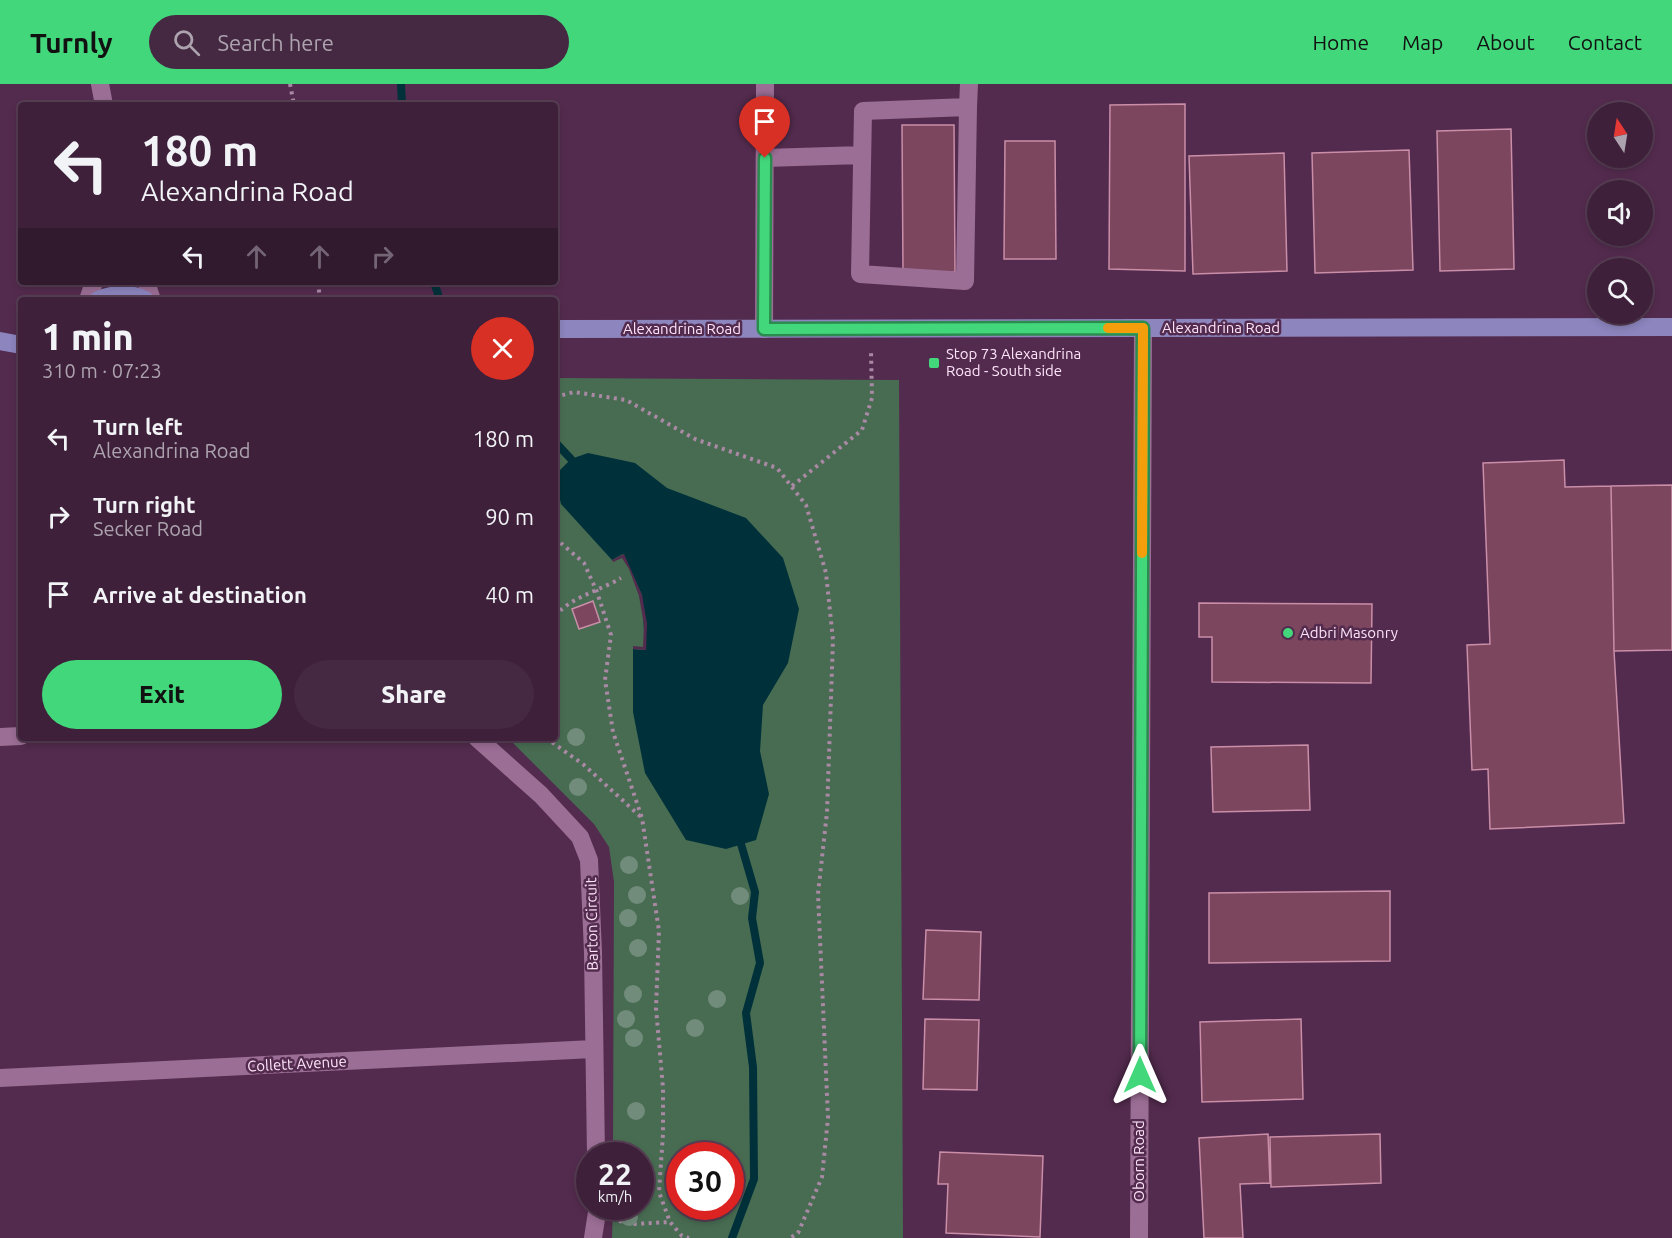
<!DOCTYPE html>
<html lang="en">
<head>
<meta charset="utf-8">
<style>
	body { margin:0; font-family:Ubuntu,sans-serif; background:#452842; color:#f1f3f6; height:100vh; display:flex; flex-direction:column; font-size:22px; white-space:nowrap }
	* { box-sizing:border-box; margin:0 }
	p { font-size:20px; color:#ada3af }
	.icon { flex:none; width:33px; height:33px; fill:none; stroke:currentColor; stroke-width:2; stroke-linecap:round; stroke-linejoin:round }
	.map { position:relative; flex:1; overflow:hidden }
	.panel { position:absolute; left:18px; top:213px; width:540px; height:444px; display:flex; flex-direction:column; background:#3e203a; border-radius:6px; box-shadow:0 3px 9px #0003,0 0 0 2px #573e54 }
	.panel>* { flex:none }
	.hud { position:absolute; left:18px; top:18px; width:540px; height:183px; border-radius:6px; box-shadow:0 3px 9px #0003,0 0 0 2px #573e54; background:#3e203a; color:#f1f3f6; overflow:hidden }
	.needle { width:39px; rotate:348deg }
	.fabs { position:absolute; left:1587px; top:18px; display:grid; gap:12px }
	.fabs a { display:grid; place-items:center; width:66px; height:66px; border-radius:50%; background:#3e203a; box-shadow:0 3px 9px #0003,0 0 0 2px #573e54; font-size:30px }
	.speed { position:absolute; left:576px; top:1058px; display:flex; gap:12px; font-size:30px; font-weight:700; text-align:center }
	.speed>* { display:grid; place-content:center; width:78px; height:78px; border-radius:50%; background:#3e203a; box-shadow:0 3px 9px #0003,0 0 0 2px #573e54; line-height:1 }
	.speed small { font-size:15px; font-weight:400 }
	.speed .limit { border:9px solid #d22; background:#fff; color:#111 }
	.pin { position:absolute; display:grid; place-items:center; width:51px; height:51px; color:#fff; margin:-62px -26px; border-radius:50% 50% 50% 0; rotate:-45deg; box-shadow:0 0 6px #0007 }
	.pin .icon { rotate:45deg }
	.me { position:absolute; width:66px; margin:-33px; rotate:0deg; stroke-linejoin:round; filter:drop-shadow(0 0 4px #0008) }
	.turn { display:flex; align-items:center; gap:21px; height:126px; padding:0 24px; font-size:27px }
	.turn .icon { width:78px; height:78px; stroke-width:2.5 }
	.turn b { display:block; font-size:42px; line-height:51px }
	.lanes { display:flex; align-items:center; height:57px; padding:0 24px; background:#0003; justify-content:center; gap:30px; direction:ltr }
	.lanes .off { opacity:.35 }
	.round { display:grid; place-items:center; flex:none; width:63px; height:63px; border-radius:32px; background:#452842 }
	.overview { display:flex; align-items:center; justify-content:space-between; height:102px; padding:0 24px }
	h1 { font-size:36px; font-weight:800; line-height:45px }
	.action { display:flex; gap:12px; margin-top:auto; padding:12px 24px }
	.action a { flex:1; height:69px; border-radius:36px; background:#43d77b; color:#111; font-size:24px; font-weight:800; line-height:69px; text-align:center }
	.action a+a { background:#452842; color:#f1f3f6 }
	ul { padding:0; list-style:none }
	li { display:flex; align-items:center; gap:18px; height:78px; padding:0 24px }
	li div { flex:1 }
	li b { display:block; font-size:22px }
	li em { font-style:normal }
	header { display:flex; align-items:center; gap:36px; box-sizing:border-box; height:84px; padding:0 30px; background:#43d77b; color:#111 }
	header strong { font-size:28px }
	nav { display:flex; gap:33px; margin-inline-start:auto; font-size:21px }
	.search { width:420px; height:54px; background:#452842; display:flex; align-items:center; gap:15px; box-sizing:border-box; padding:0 21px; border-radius:33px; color:#ada3af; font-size:22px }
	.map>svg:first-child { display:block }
	.green { fill:#486c52; fill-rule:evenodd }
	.water { fill:#00313a }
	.pier { fill:#532b4e }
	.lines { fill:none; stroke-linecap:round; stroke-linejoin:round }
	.stream { stroke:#00313a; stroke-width:8 }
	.building { fill:#7b465e; stroke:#ca8ea8; stroke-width:1.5 }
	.path { stroke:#aa89a5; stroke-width:4; stroke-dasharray:3 4.5; stroke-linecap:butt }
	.minor { stroke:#9b6e95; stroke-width:18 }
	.major { stroke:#8c85be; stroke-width:18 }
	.tree { fill:#728c7c }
	.route-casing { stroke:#2c8c50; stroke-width:15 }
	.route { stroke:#43d77b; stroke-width:10 }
	.slow { stroke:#f59e0b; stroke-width:10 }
	.poi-dot { fill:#43d77b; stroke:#532b4e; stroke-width:2 }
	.labels { text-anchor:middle; stroke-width:5; stroke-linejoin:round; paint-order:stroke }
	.street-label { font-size:15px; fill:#fee4f9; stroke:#532b4e }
	.poi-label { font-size:15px; fill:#fee4f9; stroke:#532b4e; text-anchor:start }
</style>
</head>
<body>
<header>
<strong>Turnly</strong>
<div class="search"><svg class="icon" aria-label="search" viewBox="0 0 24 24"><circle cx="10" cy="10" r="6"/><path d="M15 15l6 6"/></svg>Search here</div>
<nav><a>Home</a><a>Map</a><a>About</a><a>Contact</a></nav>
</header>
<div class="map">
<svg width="1672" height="1154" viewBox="0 0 1672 1154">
	<rect width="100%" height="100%" fill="#532b4e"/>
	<!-- green -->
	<path class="green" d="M555,294l344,2 4,858h-291l1,-32h27v-51h-27l1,-273 -5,-35 -15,-23 -86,-86h47zM680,1071h50v51h-50z"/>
	<!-- water -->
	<path class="water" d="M588,369l47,10 32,25 79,30 37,40 16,51 -11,54 -25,42 -3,46 9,43 -13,46 -30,9 -40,-9 -41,-67 -12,-61v-63l12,1 -3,-55 -19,-41 -11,6 -51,-56 -3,-13 2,-21 11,-11z"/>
	<!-- pier -->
	<path class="pier" d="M624,470l18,41 5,29 -1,26 -13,-1v-3l10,1 1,-22 -5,-29 -10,-27 -7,-11 -9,4 -1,-2z"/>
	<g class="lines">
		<!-- stream -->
		<path class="stream" d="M401,0l1,21
			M434,198l4,12
			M555,358l16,17
			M732,1154l22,-59 -1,-112 -7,-54 14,-50 -8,-45 3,-26 -14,-48"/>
	</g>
	<!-- building -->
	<path class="building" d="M1185,20v167l-76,-2 1,-164z
		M902,41h52l1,147h-52z
		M1511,45l3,140 -74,2 -3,-140z
		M1005,57h50l1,118h-52z
		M1409,66l4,120 -98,3 -3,-120z
		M1284,69l3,118 -94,3 -4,-118z
		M1564,376l1,27 46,-1 3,165 10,172 -134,6 -2,-60 -16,1 -5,-125 23,-1 -7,-181z
		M1672,401v165l-58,1 -3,-165z
		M593,517l7,21 -21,7 -7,-20z
		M1199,519l173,1 -1,79 -159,-1v-45h-13z
		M1308,661l2,65 -97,2 -2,-65z
		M1390,807v70l-181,2v-70z
		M926,846l55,2 -2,68 -56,-1z
		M925,935l54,1 -2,70 -54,-1z
		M1301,935l2,80 -101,3 -2,-80z
		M1268,1050l2,49 -30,1 3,54h-39l-5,-100z
		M1380,1050l1,49 -110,4 -1,-50z
		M940,1068l103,4 -3,81 -94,-4 2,-49h-10z"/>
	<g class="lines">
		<!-- path -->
		<path class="path" d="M290,0l4,21
			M318,198l2,18
			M555,313l19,-5 52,8 69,39 82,29 29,37 20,68 7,67 -6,172 -9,82 10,224 -6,59 -24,56 -8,5
			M792,402l70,-56 10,-32 -1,-47
			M555,454l29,25 13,29 14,43 -6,45 8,52 29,86 17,113 -3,77 7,80v46l-4,58 11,30 12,14 7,2
			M555,532c16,-19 44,-25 66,-38
			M546,654l38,27 58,53
			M619,1137l15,3 36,-2"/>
		<!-- minor -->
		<path class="minor" d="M100,0l4,21
			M968,23l-105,4 -3,163 105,7 3,-174 1,-23
			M765,74l97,-3
			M146,198l6,18
			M88,216l6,-18
			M764,245l1,-245
			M0,653l21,-1
			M477,654l64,57 39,42 9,23 4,92 3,203
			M0,994l593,-29
			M593,1154l5,-32
			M1139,1154l4,-910"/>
		<!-- major -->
		<path class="major" d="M98,216c15,-6 31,-8 47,0
			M555,245l1117,-2
			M0,257l21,4"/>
	</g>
	<!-- trees -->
	<g class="tree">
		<circle cx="576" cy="653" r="9"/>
		<circle cx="578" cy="703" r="9"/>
		<circle cx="629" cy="781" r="9"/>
		<circle cx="637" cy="811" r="9"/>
		<circle cx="740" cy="812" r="9"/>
		<circle cx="628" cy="834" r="9"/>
		<circle cx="638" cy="864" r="9"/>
		<circle cx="633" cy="910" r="9"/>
		<circle cx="717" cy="915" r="9"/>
		<circle cx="626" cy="935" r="9"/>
		<circle cx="695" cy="944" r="9"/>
		<circle cx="634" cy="954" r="9"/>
		<circle cx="636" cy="1027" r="9"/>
		<circle cx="629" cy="1133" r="9"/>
	</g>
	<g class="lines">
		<!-- route casing -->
		<g class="route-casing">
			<path id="route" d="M765,74l-1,171 379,-1 -3,747"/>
		</g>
		<!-- route -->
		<use href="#route" class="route"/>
		<!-- slow -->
		<path class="slow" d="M1108,244h35l-1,225"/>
	</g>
	<!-- markers -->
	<g class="poi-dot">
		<rect x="928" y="273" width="12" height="12" rx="3"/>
		<circle cx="1288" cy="549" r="6"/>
	</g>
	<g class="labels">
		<!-- street labels -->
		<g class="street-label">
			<text x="1221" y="249">Alexandrina Road</text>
			<text x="682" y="250">Alexandrina Road</text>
			<text transform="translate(592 840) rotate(-91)" y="5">Barton Circuit</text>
			<text transform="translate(297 980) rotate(-3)" y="5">Collett Avenue</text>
			<text transform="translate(1139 1077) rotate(-90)" y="5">Oborn Road</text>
		</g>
		<!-- poi labels -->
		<g class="poi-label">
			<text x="946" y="275">Stop 73 Alexandrina<tspan x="946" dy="17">Road - South side</tspan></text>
			<text x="1300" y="554">Adbri Masonry</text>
		</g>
	</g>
</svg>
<div class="fabs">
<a><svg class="needle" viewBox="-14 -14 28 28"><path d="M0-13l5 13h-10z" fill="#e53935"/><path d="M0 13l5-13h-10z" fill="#ada3af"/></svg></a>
<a><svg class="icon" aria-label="sound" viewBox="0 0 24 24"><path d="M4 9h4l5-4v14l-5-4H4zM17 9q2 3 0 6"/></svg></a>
<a><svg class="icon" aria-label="search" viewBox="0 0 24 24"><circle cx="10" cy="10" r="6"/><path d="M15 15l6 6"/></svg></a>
</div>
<div class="speed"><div>22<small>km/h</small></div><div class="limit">30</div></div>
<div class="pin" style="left:765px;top:74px;background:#d93025"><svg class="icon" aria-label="arrive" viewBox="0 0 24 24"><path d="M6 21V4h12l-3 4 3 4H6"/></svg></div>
<svg class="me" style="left:1140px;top:991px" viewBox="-20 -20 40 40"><path d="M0-17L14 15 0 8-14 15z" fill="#43d77b" stroke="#fff" stroke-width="4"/></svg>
<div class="hud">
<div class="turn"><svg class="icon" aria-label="left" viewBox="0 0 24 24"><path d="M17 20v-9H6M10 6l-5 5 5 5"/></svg><div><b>180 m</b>Alexandrina Road</div></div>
<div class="lanes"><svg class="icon" aria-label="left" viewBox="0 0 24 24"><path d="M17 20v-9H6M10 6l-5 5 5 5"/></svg><svg class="icon off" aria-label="ahead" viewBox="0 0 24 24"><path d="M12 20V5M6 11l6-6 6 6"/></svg><svg class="icon off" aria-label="ahead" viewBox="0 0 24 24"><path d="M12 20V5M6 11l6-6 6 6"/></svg><svg class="icon off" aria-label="right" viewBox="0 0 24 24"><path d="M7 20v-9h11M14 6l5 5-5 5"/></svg></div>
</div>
<section class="panel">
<div class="overview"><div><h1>1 min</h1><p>310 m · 07:23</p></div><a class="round" style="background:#d93025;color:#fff"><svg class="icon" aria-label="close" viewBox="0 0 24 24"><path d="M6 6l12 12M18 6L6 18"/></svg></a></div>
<ul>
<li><svg class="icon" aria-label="left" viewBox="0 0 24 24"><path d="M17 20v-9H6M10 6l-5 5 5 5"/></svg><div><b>Turn left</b><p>Alexandrina Road</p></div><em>180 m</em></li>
<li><svg class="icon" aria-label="right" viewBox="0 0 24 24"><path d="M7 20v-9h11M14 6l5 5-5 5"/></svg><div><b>Turn right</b><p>Secker Road</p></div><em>90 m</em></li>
<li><svg class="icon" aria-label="arrive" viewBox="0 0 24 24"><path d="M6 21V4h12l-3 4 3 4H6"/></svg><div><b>Arrive at destination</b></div><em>40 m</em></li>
</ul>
<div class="action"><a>Exit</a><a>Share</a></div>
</section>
</div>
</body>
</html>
